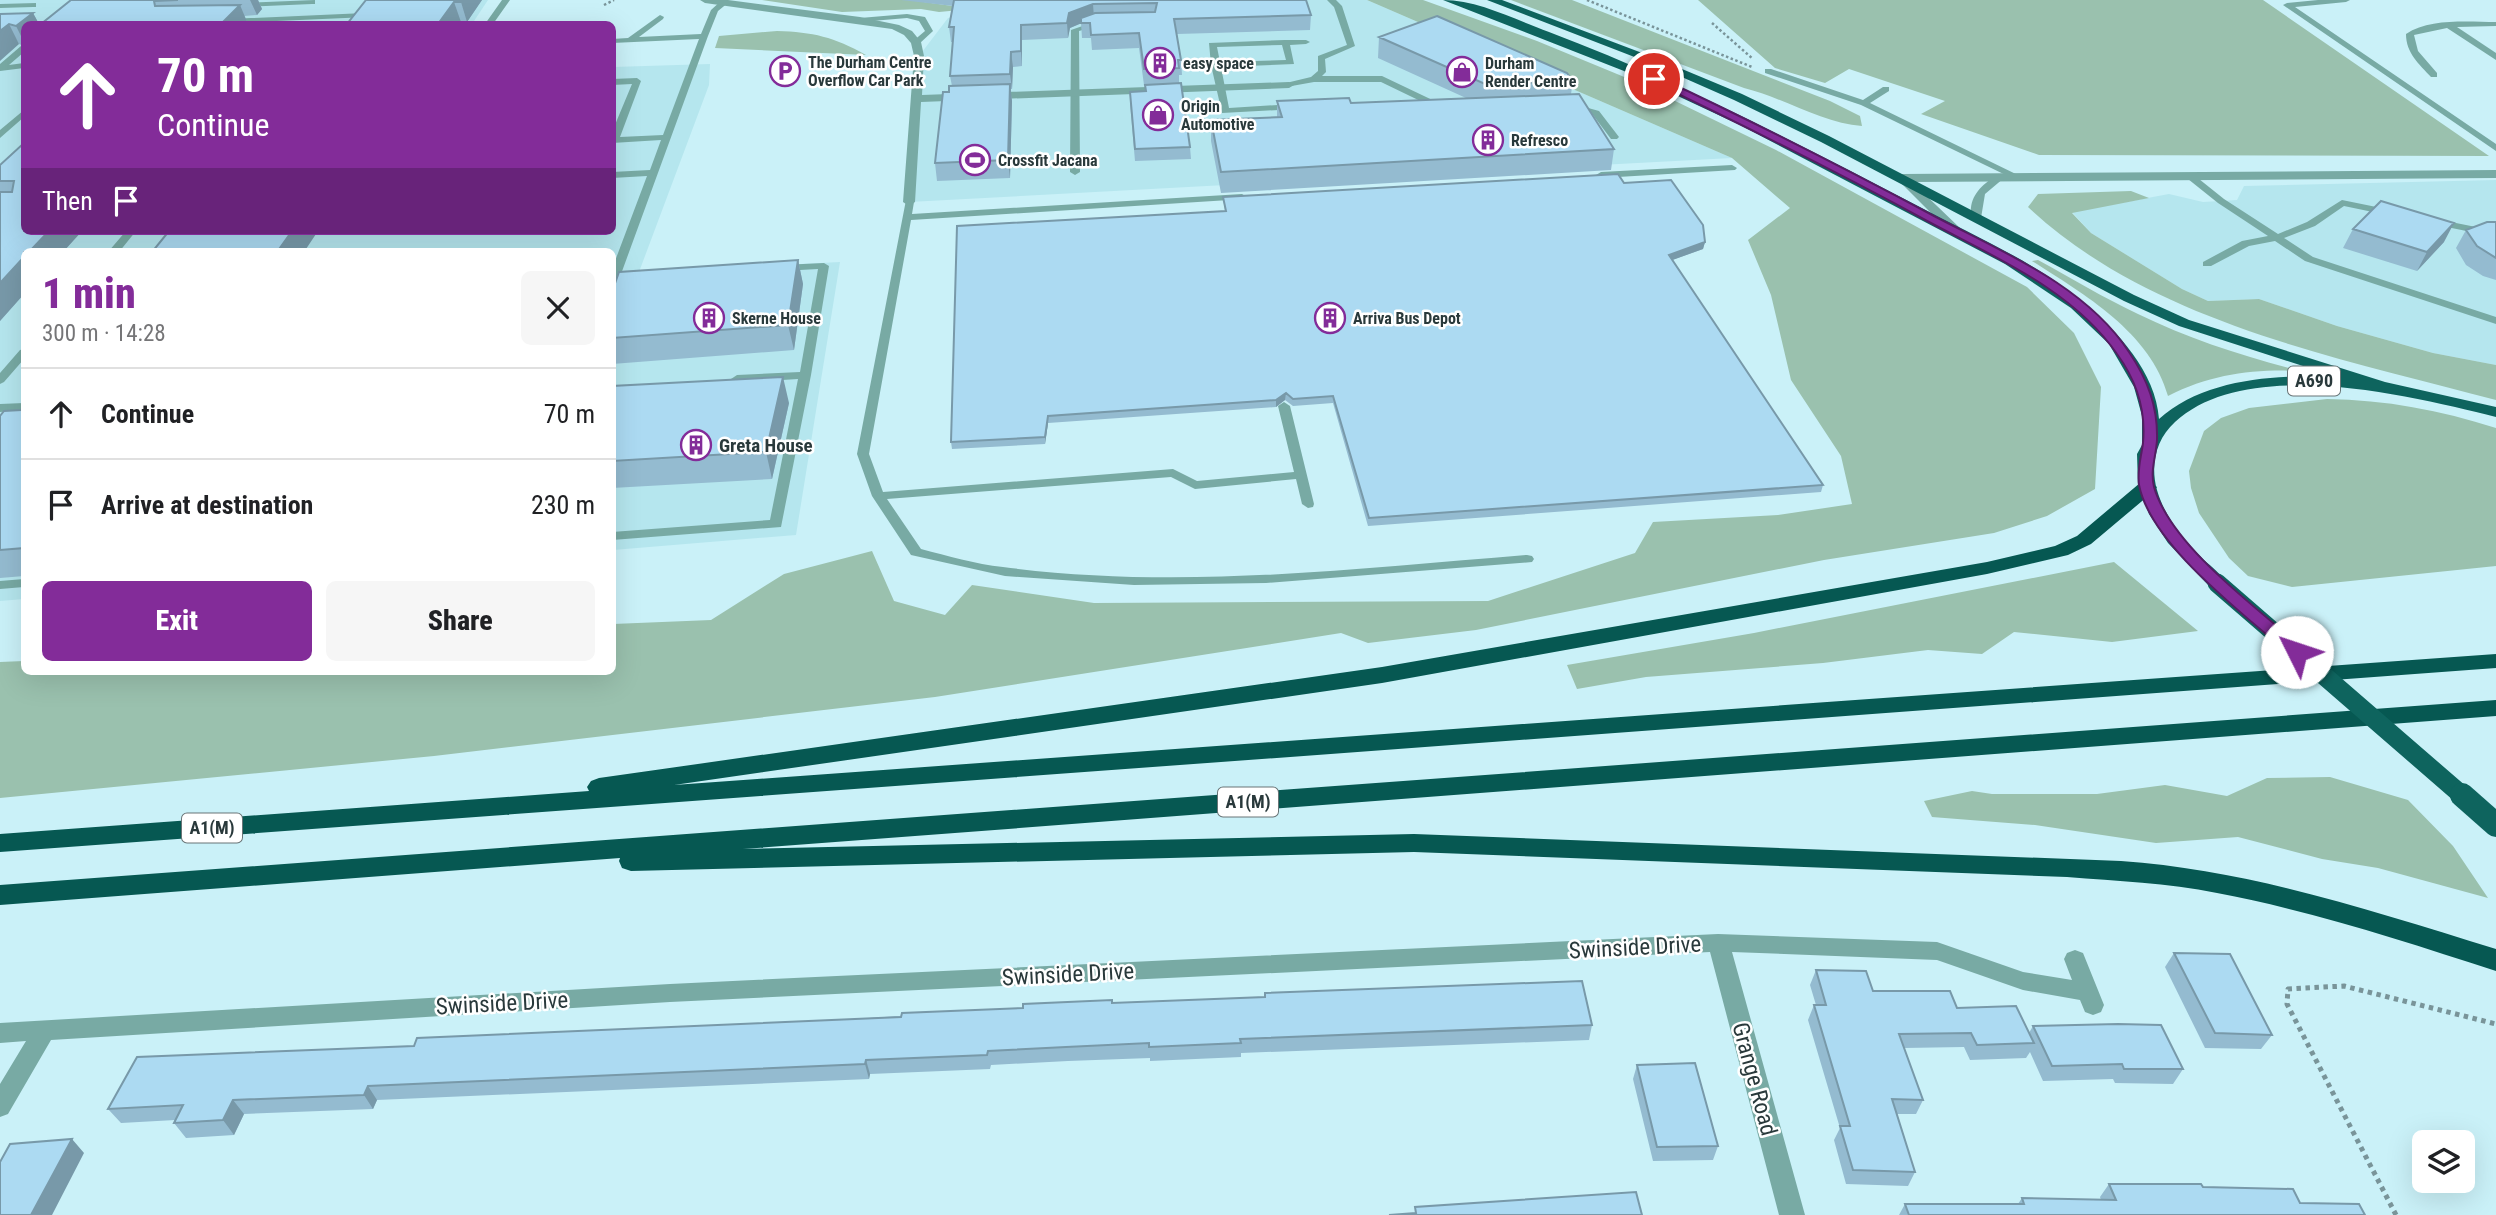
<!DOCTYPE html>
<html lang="en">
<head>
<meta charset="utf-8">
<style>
	body { margin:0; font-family:"Roboto Condensed",sans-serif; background:#f6f6f6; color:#202124; height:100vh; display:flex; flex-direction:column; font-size:26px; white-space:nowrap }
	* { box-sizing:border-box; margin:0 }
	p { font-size:23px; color:#757577 }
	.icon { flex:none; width:38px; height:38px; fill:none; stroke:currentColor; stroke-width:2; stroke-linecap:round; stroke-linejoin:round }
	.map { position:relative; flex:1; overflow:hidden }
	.details { position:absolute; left:21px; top:248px; width:595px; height:427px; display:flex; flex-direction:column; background:#fff; border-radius:10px; box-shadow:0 7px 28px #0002 }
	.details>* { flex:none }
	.hud { position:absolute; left:21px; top:21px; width:595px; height:214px; border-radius:10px; box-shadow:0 7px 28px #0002; background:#832c99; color:#fff; overflow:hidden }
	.fabs { position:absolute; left:2412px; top:1130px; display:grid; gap:14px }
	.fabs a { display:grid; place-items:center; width:63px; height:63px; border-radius:10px; background:#fff; box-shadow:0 7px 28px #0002; font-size:35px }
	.pin { position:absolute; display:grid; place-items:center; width:60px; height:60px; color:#fff; margin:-30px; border:4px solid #fff; border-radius:50%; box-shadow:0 2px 7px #0007 }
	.me { position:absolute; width:77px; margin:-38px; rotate:311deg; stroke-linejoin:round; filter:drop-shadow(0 0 5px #0008) }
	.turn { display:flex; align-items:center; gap:24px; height:147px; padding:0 21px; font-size:32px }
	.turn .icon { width:91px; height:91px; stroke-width:2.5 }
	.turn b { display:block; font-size:49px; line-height:60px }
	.then { display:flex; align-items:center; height:66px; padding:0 21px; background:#0003; gap:14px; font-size:26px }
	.round { display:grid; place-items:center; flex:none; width:74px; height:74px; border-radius:10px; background:#f6f6f6 }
	.overview { display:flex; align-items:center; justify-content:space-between; height:119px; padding:0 21px }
	h1 { font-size:42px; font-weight:800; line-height:52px; color:#832c99 }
	.primary-button { display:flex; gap:14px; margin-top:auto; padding:14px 21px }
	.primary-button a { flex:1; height:80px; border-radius:10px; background:#832c99; color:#fff; font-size:28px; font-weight:800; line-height:80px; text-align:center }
	.primary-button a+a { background:#f6f6f6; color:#202124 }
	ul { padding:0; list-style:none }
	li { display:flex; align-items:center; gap:21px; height:91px; padding:0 21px; border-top:2px solid #e0e0e0 }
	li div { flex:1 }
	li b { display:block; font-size:26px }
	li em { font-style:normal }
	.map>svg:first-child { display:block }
	.built { fill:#b5e6ee }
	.green { fill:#9ac1ae }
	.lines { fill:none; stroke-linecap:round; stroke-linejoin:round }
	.path-far1 { stroke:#799499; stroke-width:2.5; stroke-dasharray:2.5 2.5; stroke-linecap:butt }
	.path { stroke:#799499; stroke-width:5; stroke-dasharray:4.5 4.5; stroke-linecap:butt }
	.service { fill:#78aaa4; fill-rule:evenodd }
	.minor { fill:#78aaa4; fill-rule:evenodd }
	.trunk { fill:#0e645e; fill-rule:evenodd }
	.motorway { fill:#065852; fill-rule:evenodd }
	.trunk-bridge-far1 { stroke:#0e645e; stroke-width:19 }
	.trunk-bridge { stroke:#0e645e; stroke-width:24 }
	.wall { fill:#94bbd0 }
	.shaded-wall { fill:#7899a9 }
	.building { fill:#acdaf2; stroke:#7899a9; stroke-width:2 }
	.route { fill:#832c99; stroke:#551d63; stroke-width:2 }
	.labels { text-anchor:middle; stroke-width:5; stroke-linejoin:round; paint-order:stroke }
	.far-poi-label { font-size:16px; font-weight:bold; fill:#29393b; stroke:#fff; text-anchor:start }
	.shield { fill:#fff; stroke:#697476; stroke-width:2 }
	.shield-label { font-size:18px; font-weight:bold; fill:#29393b }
	.poi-label { font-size:19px; font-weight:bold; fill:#29393b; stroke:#fff; text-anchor:start }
	.near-street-label { font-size:23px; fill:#29393b; stroke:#fff }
</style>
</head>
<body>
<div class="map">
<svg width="2496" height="1215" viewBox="0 0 2496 1215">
	<rect width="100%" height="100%" fill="#caf1f8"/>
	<!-- built -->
	<path class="built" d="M0,0h488l-16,24h-448v207h588l1,-164 97,-3 -1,21 -70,187 201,-10 -44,273 -183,15 -1,-298h-588v347l-24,2z
		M1026,0h341l365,158 -823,44 10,-146 29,-38z
		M2496,180v185l-63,-12 -96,-27 -78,-27 -51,2 -26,-12 -91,-56 -19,-21 97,-18 34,8 34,-2 7,-14z"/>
	<!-- green -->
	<path class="green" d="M762,0h147l51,7v3l-21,2 -18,-3 -79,3z
		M1367,0h56l114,41 97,40 142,69 251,137 47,46 27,54 -6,102 -48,27 -53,17 -170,27 -348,70 -108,13 -27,-10 -406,64 -501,59 -434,42v-136l24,-1v11h588l1,-48 98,-4 73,-46 88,-23 22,50 51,14 27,-30 122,18 394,-2 147,-48 18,-31 125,-7 74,-11 -11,-48 -50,-76 -20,-85 -23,-55 42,-32 -58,-50z
		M1511,0h61l258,101 30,15 2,10c-38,-2 -80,-29 -118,-38z
		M1698,0h565l226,156 -450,-1 -118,-41 24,-13 -96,-32 -24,14 -50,-15z
		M777,31c36,1 57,6 89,24l-151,-7 4,-12z
		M2131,191l18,7 -77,15 19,20 91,56 26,12 51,-2 78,27 96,27 63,12v35c-157,-42 -346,-78 -468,-193l10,-13z
		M2038,260c33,18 66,38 100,54 51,25 107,43 163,57 -49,-2 -89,3 -133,25 -17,-63 -84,-102 -136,-135z
		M2327,399c59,1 113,11 169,29v138l-204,21 -44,-11 -19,-18 -30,-45 -8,-25 -2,-17 15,-40 17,-13 28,-10z
		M2114,562l84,69 -86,11 -98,-10 -32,22 -54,-4 -105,13 -177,14 -69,12 -10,-24 187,-32z
		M2330,777l78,23 45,46 35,52 -110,-30 -56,-9 -84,-22 -82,6 -121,-18 -103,-8 -8,-16 48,-10 20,3h105l68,-9 62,11 40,-18z"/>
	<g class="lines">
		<!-- path-far1 -->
		<path class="path-far1" d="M1587,0l165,67
			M604,5l10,-5
			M1712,23l41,36"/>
		<!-- path -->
		<path class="path" d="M2396,1215l-109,-211 1,-15 56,-3 152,38"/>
		<!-- service -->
		<path class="service" d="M315,0v4h-3l-71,3 -4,-2 4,-2z
			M502,0h8l-17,24h-8z
			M722,0l7,2 -11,9 -10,25 -91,249 -5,3v-19l35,-93 -35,2v-6l38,-2 11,-30 -49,3v-11l20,-48 -20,1v-6l25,-1 4,3 -21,56 43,-2 36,-96 -87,4v-4l16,-1 32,-23 4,2 -1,2 -24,18 62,-3 10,-24z
			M1327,0h9l6,6 13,40 -30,13 1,13 -4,4h60l63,30v4h-6l-58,-28h-67l-28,5v-4l25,-6 7,-6v-15l29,-11 -13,-38z
			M2318,0h32l-4,2 -51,5 201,137v7l-213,-146 4,-2z
			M36,3v4h-3l-33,1v-4z
			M365,13h3v4l-139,6 -4,-2 4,-2z
			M907,14l18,3 8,14 -14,13 -7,-2 13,-11 -6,-10 -12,-3 -47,4 -4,-2 4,-2z
			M1097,21h3v4l-21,6 1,141 -5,3 -5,-3 1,-142z
			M2496,22v4l-39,1 39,26v7l-49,-32 -33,7 4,16 19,22v4h-6c-12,-13 -25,-24 -25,-43 24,-16 62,-12 90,-12z
			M1285,40h21l4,2 -4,2 -16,1 4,19 -73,3 8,41 65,-4 3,1v4l-75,4 -11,-48 -2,-22zM1282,45l4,15 -66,2 -3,-15z
			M21,46h3v6l-15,13 15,-2v5l-24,3v-7z
			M1765,69h6l92,31 20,-13h6v4l-19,12 154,75 -8,2 -155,-75 -96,-32z
			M1574,104l25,7 20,26 -2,2h-6l-18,-24 -22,-6v-4z
			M24,110v7l-24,21v-8z
			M1732,165l5,3 -2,2 -134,8 -5,-3 5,-3z
			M2188,175h6l30,24 54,35 29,-12 35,-22 54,11 1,2 -5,3 -48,-10 -29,20 -31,12 29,19 183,60v7l-191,-63 -30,-20 -26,5 -38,20h-8v-4l39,-21 26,-5 -50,-33 -30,-24z
			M1996,176l8,2 -19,16 -4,24 -9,2c-5,-20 7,-34 24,-44z
			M1242,194l5,3 -2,2 -334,21 -42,234 14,38 290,-23 24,12 97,-9 -16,-66 6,-4 6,4 24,98 -1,3 -5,1 -6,-4 -6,-25 -101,10 -24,-12 -284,22 34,50c27,7 54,15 82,18 174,23 351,2 524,-12l5,1 2,3 -2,3 -266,21 -132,2 -129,-9 -94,-21 -39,-59 -15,-42 49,-254 8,2 -2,12z
			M2436,219l60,12v6l-64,-13v-4z
			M126,231h10l-17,21h-11z
			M824,263l5,3 -18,109 -30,152 -169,13v-8l158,-12 28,-141 -61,4 -6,-4 6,-4 63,-3 18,-103 -36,2 -5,-3 5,-3z
			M24,349v10l-20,23 -4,2v-11l20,-23z
			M0,404l24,-1v7l-24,2z
			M24,579v8l-24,2v-8z"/>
		<!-- minor -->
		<path class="minor" d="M700,0h28l132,17 39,8 13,6 9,11 3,14 -2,39 367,-13 5,3 -5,3 -368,14 -6,100 -6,4 -6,-4 11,-146 -3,-13 -7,-8 -12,-6 -187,-26z
			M2496,170v8l-584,4 49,47 2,3 -6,4 -4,-1 -57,-57 6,-4z
			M1718,934l219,8 86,30 49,8 -8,-21 3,-6 8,-3 8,3 21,52 -3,7 -8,3 -8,-3 -5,-12 -57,-10 -86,-30 -205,-8 73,263h-26l-69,-263 -1040,50 -619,38 -43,74 -8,3v-33l26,-43 -26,2v-20l670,-39z"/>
		<!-- trunk -->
		<path class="trunk" d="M1443,0c35,0 73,20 106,32 127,48 248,111 369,174 56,30 116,55 165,96 34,29 73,70 76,117 45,-41 119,-45 178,-42l-158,-51 -55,-25 -303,-159 -87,-42 -84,-37 -163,-63h15l156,59 84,35 87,42 305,159 55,25 196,62 111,25v10c-84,-21 -249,-62 -321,5 -19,17 -25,43 -18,68 8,28 27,50 47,70 8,7 17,14 22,23l-2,4h-14l-42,-44 -19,-29 -11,-28 -1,-32 5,-9v-29l-8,-29 -25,-43 -38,-36 -66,-44 -265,-139 -116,-54z"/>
		<!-- motorway -->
		<path class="motorway" d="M2147,481l10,6 -3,4 -63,53 -23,11 -81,19 -605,109 -708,102 1822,-131v14l-2496,184v-18l589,-43 -2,-4 4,-6 8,-3 783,-111 605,-105 68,-16 22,-10 63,-53z
			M2496,700v16l-1753,133 671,-15 707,27c129,9 252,50 375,88v22c-92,-30 -184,-60 -279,-78 -50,-10 -100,-12 -150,-16l-653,-25 -783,19 -9,-3 -3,-7 1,-3 -620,47v-20z"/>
		<!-- trunk-bridge-far1 -->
		<path class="trunk-bridge-far1" d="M2217,583l247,214"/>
		<!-- trunk-bridge -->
		<path class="trunk-bridge" d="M2462,795l34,30"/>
	</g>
	<!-- wall -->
	<path class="wall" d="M71,0h187l4,9 -5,6 -13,1 4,8z
		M366,0h116l-15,22h-6z
		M901,0h405l5,15 -1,15 -133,4 4,26 1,15h-3v8l11,64 1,12 -56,2 -5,-58 16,-12 -1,-6 26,-1 -27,1 -5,-37 -47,2 -1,-12h-9l-1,-15 -11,5 -2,10 -46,2v26l-9,1 -1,22h-2l2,12 -2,77 -73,3 -2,-18 14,-71 3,-6 -2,-10 3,-34h-2l-2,-15 4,-21z
		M33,13l6,11h-15v22l-5,-2 -19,-30z
		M1379,37l194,44 -2,13 43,55 -3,21 -390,23 -10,-52v-21l66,-3v-16l74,2 115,-5 -88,-40z
		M0,165l82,66 -19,21h-39v42l-24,27z
		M1624,183l81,59 -2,7 -31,11 151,225 -2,7 -453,34 -35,-123 -40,3 -8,-6 -9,7 -228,16 -3,21 -93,5 -1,-7 274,-231 -2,-14z
		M2496,222v58l-13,-4 -17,-11 -10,-17 10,-18z
		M2353,229l91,13 -27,29 -74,-23z
		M798,260l5,24 -9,66 -182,14v-72z
		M612,386l177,17 -17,76 -160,9z
		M24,406v170l-24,2v-162l21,-6z
		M2174,953l98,82 -11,14 -56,-1 -40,-81z
		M1816,970l57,21 84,17 72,25 4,-7 150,43 -10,15 -58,-1 -2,-4 -70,2 -13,-29 -4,6 -56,2 -6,-13 -60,1 19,52 -7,14h-19l18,58 -7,14 -62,-2 -12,-44 6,-12 -32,-108 6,-15h2l-6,-20z
		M1112,1003l480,22 -3,15 -348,13v4l-91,4v-3l-82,3 -77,4 -1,4 -120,5 -1,5 -492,21 -4,9 -129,5 -10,21 -48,3 -12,-15 1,-3 -54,3 -13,-14 306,-63z
		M1637,1065l81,81 -5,14 -60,1 -20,-82z
		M2109,1184l94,3 97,16 65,12h-466l6,-11h113l4,-6 79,2 -1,-3z"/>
	<!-- shaded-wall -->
	<path class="shaded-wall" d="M250,0h8l4,9 -5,6z
		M462,0h20l-15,22 -6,-20z
		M454,2l7,20 -2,2h-21z
		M1093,4l1,14 -24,10 -2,10 -1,-15 2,-10z
		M240,5l8,19h-27z
		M33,13l6,11h-15v18l-8,-16z
		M9,24l10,20 -19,17v-30z
		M1021,25l1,15v26l-1,-15z
		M1011,52l2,15 -1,22 -2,-15z
		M1010,84l2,17 -2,77 -2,-18z
		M2454,223l-10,19 -27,29 10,-19z
		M49,231h33l-19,21h-34z
		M292,231h26l-14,21h-27z
		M1705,242l-2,7 -36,13 2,-7z
		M24,257v37l-24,27v-38z
		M798,260l5,24 -9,66 -6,-25z
		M783,377l6,26 -17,76 -6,-27z
		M1286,393l-1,7 -9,7v-7z
		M1048,416v7l-3,21v-7z
		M866,1060l4,14 -1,5 -4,-15z
		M368,1086l9,14 -4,9 -9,-14z
		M233,1100l11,14 -10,21 -11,-15z
		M72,1139l12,14 -32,62h-21z"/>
	<!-- building -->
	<path class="building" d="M71,0h107l-24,1 1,5 85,-1 -19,19h-180z
		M366,0h96l-1,2h-7l-16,22h-91z
		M954,0h352l5,15 -137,4 7,41h-3l1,8 -35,1 -5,-36 -48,2 -1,-12h-9v-5l14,-5 60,-1 2,-9 -64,1 -24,9 -2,10 -46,2v26l-10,1 -1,22 -60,2 4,-49h-5z
		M33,13l-17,13 -7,-2 -9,7v-17z
		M1437,16l130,57 6,8 -88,3 -106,-47z
		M1181,83l9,64 -55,2 -5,-57 16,-1 -1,-6z
		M1010,84l-2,76 -73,3 8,-71h6v-6z
		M1579,94l35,55 -393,23 -10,-52 71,-3 -5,-16 72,-3 2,5z
		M24,143v88h25l-20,21h-5v5l-24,26v-91h12l2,-11h-14v-16z
		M1618,174l6,9 47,-3 32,45 2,17 -36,13 154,230 -454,33 -36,-122 -40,3 -7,-6 -10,7 -228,16 -3,21 -94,5 6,-216 269,-15 -3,-14z
		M2381,201l73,22 -27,29 -74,-23z
		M2487,222h9v36l-19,-12 -11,-16z
		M169,231h123l-15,21h-125z
		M798,260l-10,65 -176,13v-46l7,-20z
		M783,377l-17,75 -154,9v-75z
		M24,406v142l-24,2v-134l4,-5 17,-1z
		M2174,953l56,1 42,81 -57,-2z
		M1816,970l50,1 7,20h77l7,17 59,-2 18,37 -57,2 -6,-12 -72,1 24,66 -31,-1 23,73 -62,-2 -13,-44h10l-36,-121h12z
		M1582,981l10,44 -352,14 1,4 -92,4v-4l-83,4 -78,4 -1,4 -121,5 -1,4 -497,22 -4,9 -131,5 -10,20 -49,3 9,-18 -75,4 29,-52 277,-11 3,-8 484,-21 1,-4 121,-5v-4l89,-4v3l153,-6v-4z
		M2118,1024l43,1 22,44h-59l-2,-5 -70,2 -19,-40z
		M1695,1063l23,83 -61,1 -20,-82z
		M72,1139l-41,76h-31v-53l10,-18z
		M2109,1184h92l2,3 90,2 7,14 59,1 6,11h-456l-4,-11h119l-2,-6 94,2z
		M1636,1192l6,23h-253l27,-2 -1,-6z"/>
	<!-- route -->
	<path class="route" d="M1651,77h7c94,44 186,91 278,140 67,35 150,69 193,135 19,28 29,55 28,88 -1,17 -7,30 -3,47 17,59 103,121 149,161l2,4 -2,4h-12c-45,-41 -140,-110 -152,-171 -2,-16 2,-27 4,-42 3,-32 -7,-63 -26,-89 -44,-64 -123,-97 -188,-132 -92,-50 -184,-96 -278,-141z"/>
	<!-- icons -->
	<defs>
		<g id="building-ring" transform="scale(1.575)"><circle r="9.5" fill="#fff" stroke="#832c99" stroke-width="1.5"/><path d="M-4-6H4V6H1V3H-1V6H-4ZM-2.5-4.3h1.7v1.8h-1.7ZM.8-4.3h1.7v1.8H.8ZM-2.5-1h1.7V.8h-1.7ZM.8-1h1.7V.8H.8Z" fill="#832c99"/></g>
		<g id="parking-ring" transform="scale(1.575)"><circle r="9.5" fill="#fff" stroke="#832c99" stroke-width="1.5"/><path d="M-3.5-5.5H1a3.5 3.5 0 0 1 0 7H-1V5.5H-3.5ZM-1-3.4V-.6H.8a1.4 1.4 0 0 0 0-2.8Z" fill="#832c99"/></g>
		<g id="shop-ring" transform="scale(1.575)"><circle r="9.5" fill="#fff" stroke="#832c99" stroke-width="1.5"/><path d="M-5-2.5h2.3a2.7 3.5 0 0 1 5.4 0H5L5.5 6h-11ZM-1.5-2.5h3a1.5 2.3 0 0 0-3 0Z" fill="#832c99"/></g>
		<g id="stadium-ring" transform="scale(1.575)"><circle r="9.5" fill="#fff" stroke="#832c99" stroke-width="1.5"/><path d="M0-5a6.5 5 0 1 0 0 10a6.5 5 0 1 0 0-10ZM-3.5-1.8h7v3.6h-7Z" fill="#832c99"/></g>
	</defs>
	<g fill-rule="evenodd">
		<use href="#building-ring" x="1160" y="63"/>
		<use href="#parking-ring" x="785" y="71"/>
		<use href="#shop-ring" x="1462" y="72"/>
		<use href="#shop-ring" x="1158" y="115"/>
		<use href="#building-ring" x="1488" y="140"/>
		<use href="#stadium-ring" x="975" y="160"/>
		<use href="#building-ring" x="709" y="318"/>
		<use href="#building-ring" x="1330" y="318"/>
		<use href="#building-ring" x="696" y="445"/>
	</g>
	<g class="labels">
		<!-- far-poi labels -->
		<g class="far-poi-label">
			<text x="808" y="68">The Durham Centre<tspan x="808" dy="18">Overflow Car Park</tspan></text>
			<text x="1183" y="69">easy space</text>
			<text x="1485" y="69">Durham<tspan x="1485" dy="18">Render Centre</tspan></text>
			<text x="1181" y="112">Origin<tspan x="1181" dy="18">Automotive</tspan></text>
			<text x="1511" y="146">Refresco</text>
			<text x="998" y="166">Crossfit Jacana</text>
			<text x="732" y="324">Skerne House</text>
			<text x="1353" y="324">Arriva Bus Depot</text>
		</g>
		<!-- shield labels -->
		<g class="shield">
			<rect x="2288" y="366.5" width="52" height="29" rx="5"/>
			<rect x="1218" y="787.5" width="60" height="29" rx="5"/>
			<rect x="182" y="813.5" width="60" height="29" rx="5"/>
		</g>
		<g class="shield-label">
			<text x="2314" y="387">A690</text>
			<text x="1248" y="808">A1(M)</text>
			<text x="212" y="834">A1(M)</text>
		</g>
		<!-- poi labels -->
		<g class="poi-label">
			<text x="719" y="452">Greta House</text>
		</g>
		<!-- near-street labels -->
		<g class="near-street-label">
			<text transform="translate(1635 947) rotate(-3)" y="8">Swinside Drive</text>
			<text transform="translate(1068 974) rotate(-3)" y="8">Swinside Drive</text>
			<text transform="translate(502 1003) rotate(-3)" y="8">Swinside Drive</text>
			<text transform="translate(1755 1079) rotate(75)" y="8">Grange Road</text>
		</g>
	</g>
</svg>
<div class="fabs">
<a><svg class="icon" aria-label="layers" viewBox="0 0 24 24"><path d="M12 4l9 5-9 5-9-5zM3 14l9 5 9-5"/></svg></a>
</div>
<div class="pin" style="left:1654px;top:79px;background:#d93025"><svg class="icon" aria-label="arrive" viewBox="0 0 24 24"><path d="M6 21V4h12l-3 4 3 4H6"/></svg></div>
<svg class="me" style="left:2297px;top:652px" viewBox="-20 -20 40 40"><circle r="19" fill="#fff"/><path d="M0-13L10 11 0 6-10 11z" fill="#832c99"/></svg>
<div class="hud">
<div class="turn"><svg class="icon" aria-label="ahead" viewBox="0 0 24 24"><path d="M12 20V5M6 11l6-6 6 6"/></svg><div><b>70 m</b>Continue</div></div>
<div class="then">Then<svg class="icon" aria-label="arrive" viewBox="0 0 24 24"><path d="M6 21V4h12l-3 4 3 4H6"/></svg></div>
</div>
<section class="details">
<div class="overview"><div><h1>1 min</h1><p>300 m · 14:28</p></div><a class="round"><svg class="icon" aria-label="close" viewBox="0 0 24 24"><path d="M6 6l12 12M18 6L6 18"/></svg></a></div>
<ul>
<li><svg class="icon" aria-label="ahead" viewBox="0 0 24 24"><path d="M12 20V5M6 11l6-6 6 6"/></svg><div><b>Continue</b></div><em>70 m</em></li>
<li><svg class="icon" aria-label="arrive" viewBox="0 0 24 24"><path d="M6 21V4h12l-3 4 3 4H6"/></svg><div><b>Arrive at destination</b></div><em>230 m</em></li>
</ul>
<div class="primary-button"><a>Exit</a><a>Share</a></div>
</section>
</div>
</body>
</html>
